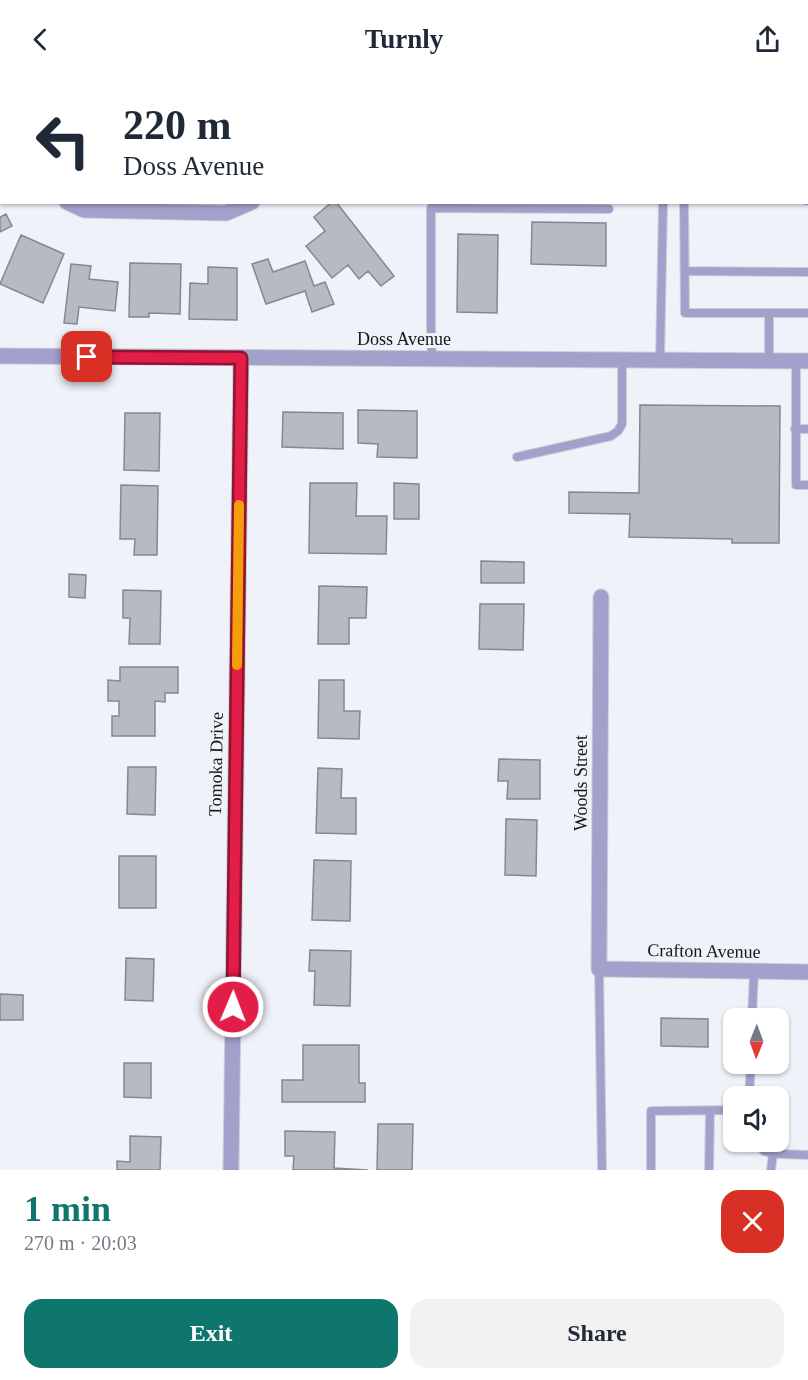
<!DOCTYPE html>
<html lang="en">
<head>
<meta charset="utf-8">
<style>
	body { margin:0; font-family:Georgia,serif; background:#f2f2f3; color:#1f2937; height:100vh; display:flex; flex-direction:column; font-size:22px; white-space:nowrap }
	* { box-sizing:border-box; margin:0 }
	p { font-size:20px; color:#747a83 }
	.icon { flex:none; width:33px; height:33px; fill:none; stroke:currentColor; stroke-width:2; stroke-linecap:round; stroke-linejoin:round }
	.map { position:relative; height:1092px; overflow:hidden }
	.panel { display:flex; flex-direction:column; background:#fff; flex:1 }
	.panel>* { flex:none }
	.guide { position:absolute; left:0px; top:0px; width:808px; height:126px; box-shadow:0 2px 4px #0004; background:#fff; color:#1f2937; overflow:hidden }
	.needle { width:39px; rotate:181deg }
	.controls { position:absolute; left:723px; top:930px; display:grid; gap:12px }
	.controls a { display:grid; place-items:center; width:66px; height:66px; border-radius:12px; background:#fff; box-shadow:0 2px 4px #0004; font-size:30px }
	.pin { position:absolute; display:grid; place-items:center; width:51px; height:51px; color:#fff; margin:-26px; border-radius:12px; box-shadow:0 3px 9px #0006 }
	.me { position:absolute; width:66px; margin:-33px; rotate:1deg; stroke-linejoin:round; filter:drop-shadow(0 0 4px #0008) }
	.turn { display:flex; align-items:center; gap:21px; height:126px; padding:0 24px; font-size:27px }
	.turn .icon { width:78px; height:78px; stroke-width:2.5 }
	.turn b { display:block; font-size:42px; line-height:51px }
	.round { display:grid; place-items:center; flex:none; width:63px; height:63px; border-radius:18px; background:#f2f2f3 }
	.head { display:flex; align-items:center; justify-content:space-between; height:102px; padding:0 24px }
	h1 { font-size:36px; font-weight:800; line-height:45px; color:#0f766e }
	.button { display:flex; gap:12px; margin-top:auto; padding:12px 24px }
	.button a { flex:1; height:69px; border-radius:18px; background:#0f766e; color:#fff; font-size:24px; font-weight:800; line-height:69px; text-align:center }
	.button a+a { background:#f2f2f3; color:#1f2937 }
	header { display:flex; justify-content:space-between; align-items:center; height:78px; padding:0 24px; background:#fff; font-size:27px; font-weight:800 }
	.map>svg:first-child { display:block }
	.building { fill:#b5bbc1; stroke:#83898e; stroke-width:1.5 }
	.lines { fill:none; stroke-linecap:round; stroke-linejoin:round }
	.service-casing { stroke:#cccfd5; stroke-width:10 }
	.minor-casing { stroke:#cccfd5; stroke-width:17 }
	.service { stroke:#a2a1cb; stroke-width:8 }
	.minor { stroke:#a2a1cb; stroke-width:15 }
	.route-casing { stroke:#92132f; stroke-width:15 }
	.route { stroke:#e11d48; stroke-width:10 }
	.slow { stroke:#f59e0b; stroke-width:10 }
	.labels { text-anchor:middle; stroke-width:6; stroke-linejoin:round; paint-order:stroke }
	.street-label { font-size:18px; fill:#151619; stroke:#eff2f9 }
</style>
</head>
<body>
<header><svg class="icon" aria-label="back" viewBox="0 0 24 24"><path d="M15 5l-7 7 7 7"/></svg>Turnly<svg class="icon" aria-label="share" viewBox="0 0 24 24"><path d="M12 15V3M7 8l5-5 5 5M5 13v7h14v-7"/></svg></header>
<div class="map">
<svg width="808" height="1092" viewBox="0 0 808 1092">
	<rect width="100%" height="100%" fill="#eff2f9"/>
	<!-- building -->
	<path class="building" d="M332,124h4l58,74 -13,10 -13,-15 -9,8 -11,-14 -16,13 -26,-32 19,-15 -11,-14z
		M6,136l6,12 -12,6v-15z
		M532,144l74,1v43l-75,-2z
		M458,156l40,1 -1,78 -40,-1z
		M21,157l43,19 -21,49 -43,-19z
		M268,181l5,13 32,-11 9,25 11,-4 9,22 -22,8 -7,-21 -39,13 -14,-40z
		M130,185l51,1 -1,50 -31,-1v4h-20z
		M71,186l20,2 -2,13 29,3 -3,29 -36,-4 -2,17 -13,-1z
		M208,189l29,1v52l-48,-1 1,-36 18,1z
		M640,327l140,1 -1,137h-47v-4l-103,-2 1,-23 -61,-1v-21l70,1z
		M358,332l59,1v47l-40,-1 1,-13 -20,-1z
		M283,334l60,1v36l-61,-2z
		M125,335h35l-1,58 -35,-1z
		M310,405h47l-1,33h31l-1,38 -77,-1z
		M394,405l25,1v35h-25z
		M121,407l37,1 -1,69h-23l1,-16h-15z
		M481,483l43,1v21h-43z
		M69,496l17,1 -1,23 -16,-1z
		M319,508l48,1 -1,31h-17v26h-31z
		M123,512l38,1 -1,53h-31l1,-26h-7z
		M480,526h44l-1,46 -44,-1z
		M120,589h58v26h-13v9l-10,-1v35h-43v-20h7v-15h-11v-21l12,1z
		M319,602h25v31h16l-1,28 -41,-1z
		M499,681l41,1v39h-33l1,-18h-10z
		M128,689h28l-1,48 -28,-1z
		M318,690l24,1 -1,29h15v36l-40,-1z
		M506,741l31,1 -1,56 -31,-1z
		M119,778h37v52h-37z
		M314,782l37,1 -1,60 -38,-1z
		M310,872l41,1 -1,55 -36,-1 1,-34h-6z
		M126,880l28,1 -1,42 -28,-1z
		M0,916l23,1v25h-23z
		M661,940l47,1v28l-47,-1z
		M303,967h56v38h6v19h-83v-22h21z
		M124,985h27v35l-27,-1z
		M378,1046h35l-1,46h-35z
		M285,1053l50,1 -1,36 34,2h-75l1,-14h-9z
		M130,1058l31,1 -1,33h-43v-9l13,1z"/>
	<g class="lines">
		<!-- service casing -->
		<g class="service-casing">
			<path id="service" d="M467,2v-2
				M750,2v-2
				M807,123h1
				M684,124l1,111h123
				M685,193l123,1
				M769,235v48
				M432,281l-1,-32v-119l178,1
				M660,282l3,-158
				M796,283v124h12
				M795,351h13
				M517,379l94,-21 7,-5 4,-7v-64
				M599,891l3,201
				M752,940l2,-46
				M749,1018l2,-32
				M755,1064l9,9 15,3 29,1
				M651,1092v-59l83,-1
				M709,1092l1,-59
				M771,1092l2,-17"/>
		</g>
		<!-- minor casing -->
		<g class="minor-casing">
			<path id="minor" d="M40,2v-2
				M278,2v-2
				M67,124l17,8 142,3 26,-11
				M0,278l808,5
				M601,519l-2,372 209,3
				M231,1092l10,-812"/>
		</g>
		<!-- service -->
		<use href="#service" class="service"/>
		<!-- minor -->
		<use href="#minor" class="minor"/>
	</g>
	<g class="lines">
		<!-- route casing -->
		<g class="route-casing">
			<path id="route" d="M87,279l154,1 -8,649"/>
		</g>
		<!-- route -->
		<use href="#route" class="route"/>
		<!-- slow -->
		<path class="slow" d="M237,587l2,-160"/>
	</g>
	<g class="labels">
		<!-- street labels -->
		<g class="street-label">
			<text x="404" y="267">Doss Avenue</text>
			<text transform="translate(216 686) rotate(-89)" y="6">Tomoka Drive</text>
			<text transform="translate(581 705) rotate(-90)" y="6">Woods Street</text>
			<text transform="translate(704 873) rotate(1)" y="6">Crafton Avenue</text>
		</g>
	</g>
</svg>
<div class="controls">
<a><svg class="needle" viewBox="-14 -14 28 28"><path d="M0-13l5 13h-10z" fill="#e53935"/><path d="M0 13l5-13h-10z" fill="#747a83"/></svg></a>
<a><svg class="icon" aria-label="sound" viewBox="0 0 24 24"><path d="M4 9h4l5-4v14l-5-4H4zM17 9q2 3 0 6"/></svg></a>
</div>
<div class="pin" style="left:87px;top:279px;background:#d93025"><svg class="icon" aria-label="arrive" viewBox="0 0 24 24"><path d="M6 21V4h12l-3 4 3 4H6"/></svg></div>
<svg class="me" style="left:233px;top:929px" viewBox="-20 -20 40 40"><circle r="17" fill="#e11d48" stroke="#fff" stroke-width="3"/><path d="M0-11L8 9 0 5-8 9z" fill="#fff"/></svg>
<div class="guide">
<div class="turn"><svg class="icon" aria-label="left" viewBox="0 0 24 24"><path d="M17 20v-9H6M10 6l-5 5 5 5"/></svg><div><b>220 m</b>Doss Avenue</div></div>
</div>
</div>
<section class="panel">
<div class="head"><div><h1>1 min</h1><p>270 m · 20:03</p></div><a class="round" style="background:#d93025;color:#fff"><svg class="icon" aria-label="close" viewBox="0 0 24 24"><path d="M6 6l12 12M18 6L6 18"/></svg></a></div>
<div class="button"><a>Exit</a><a>Share</a></div>
</section>
</body>
</html>
